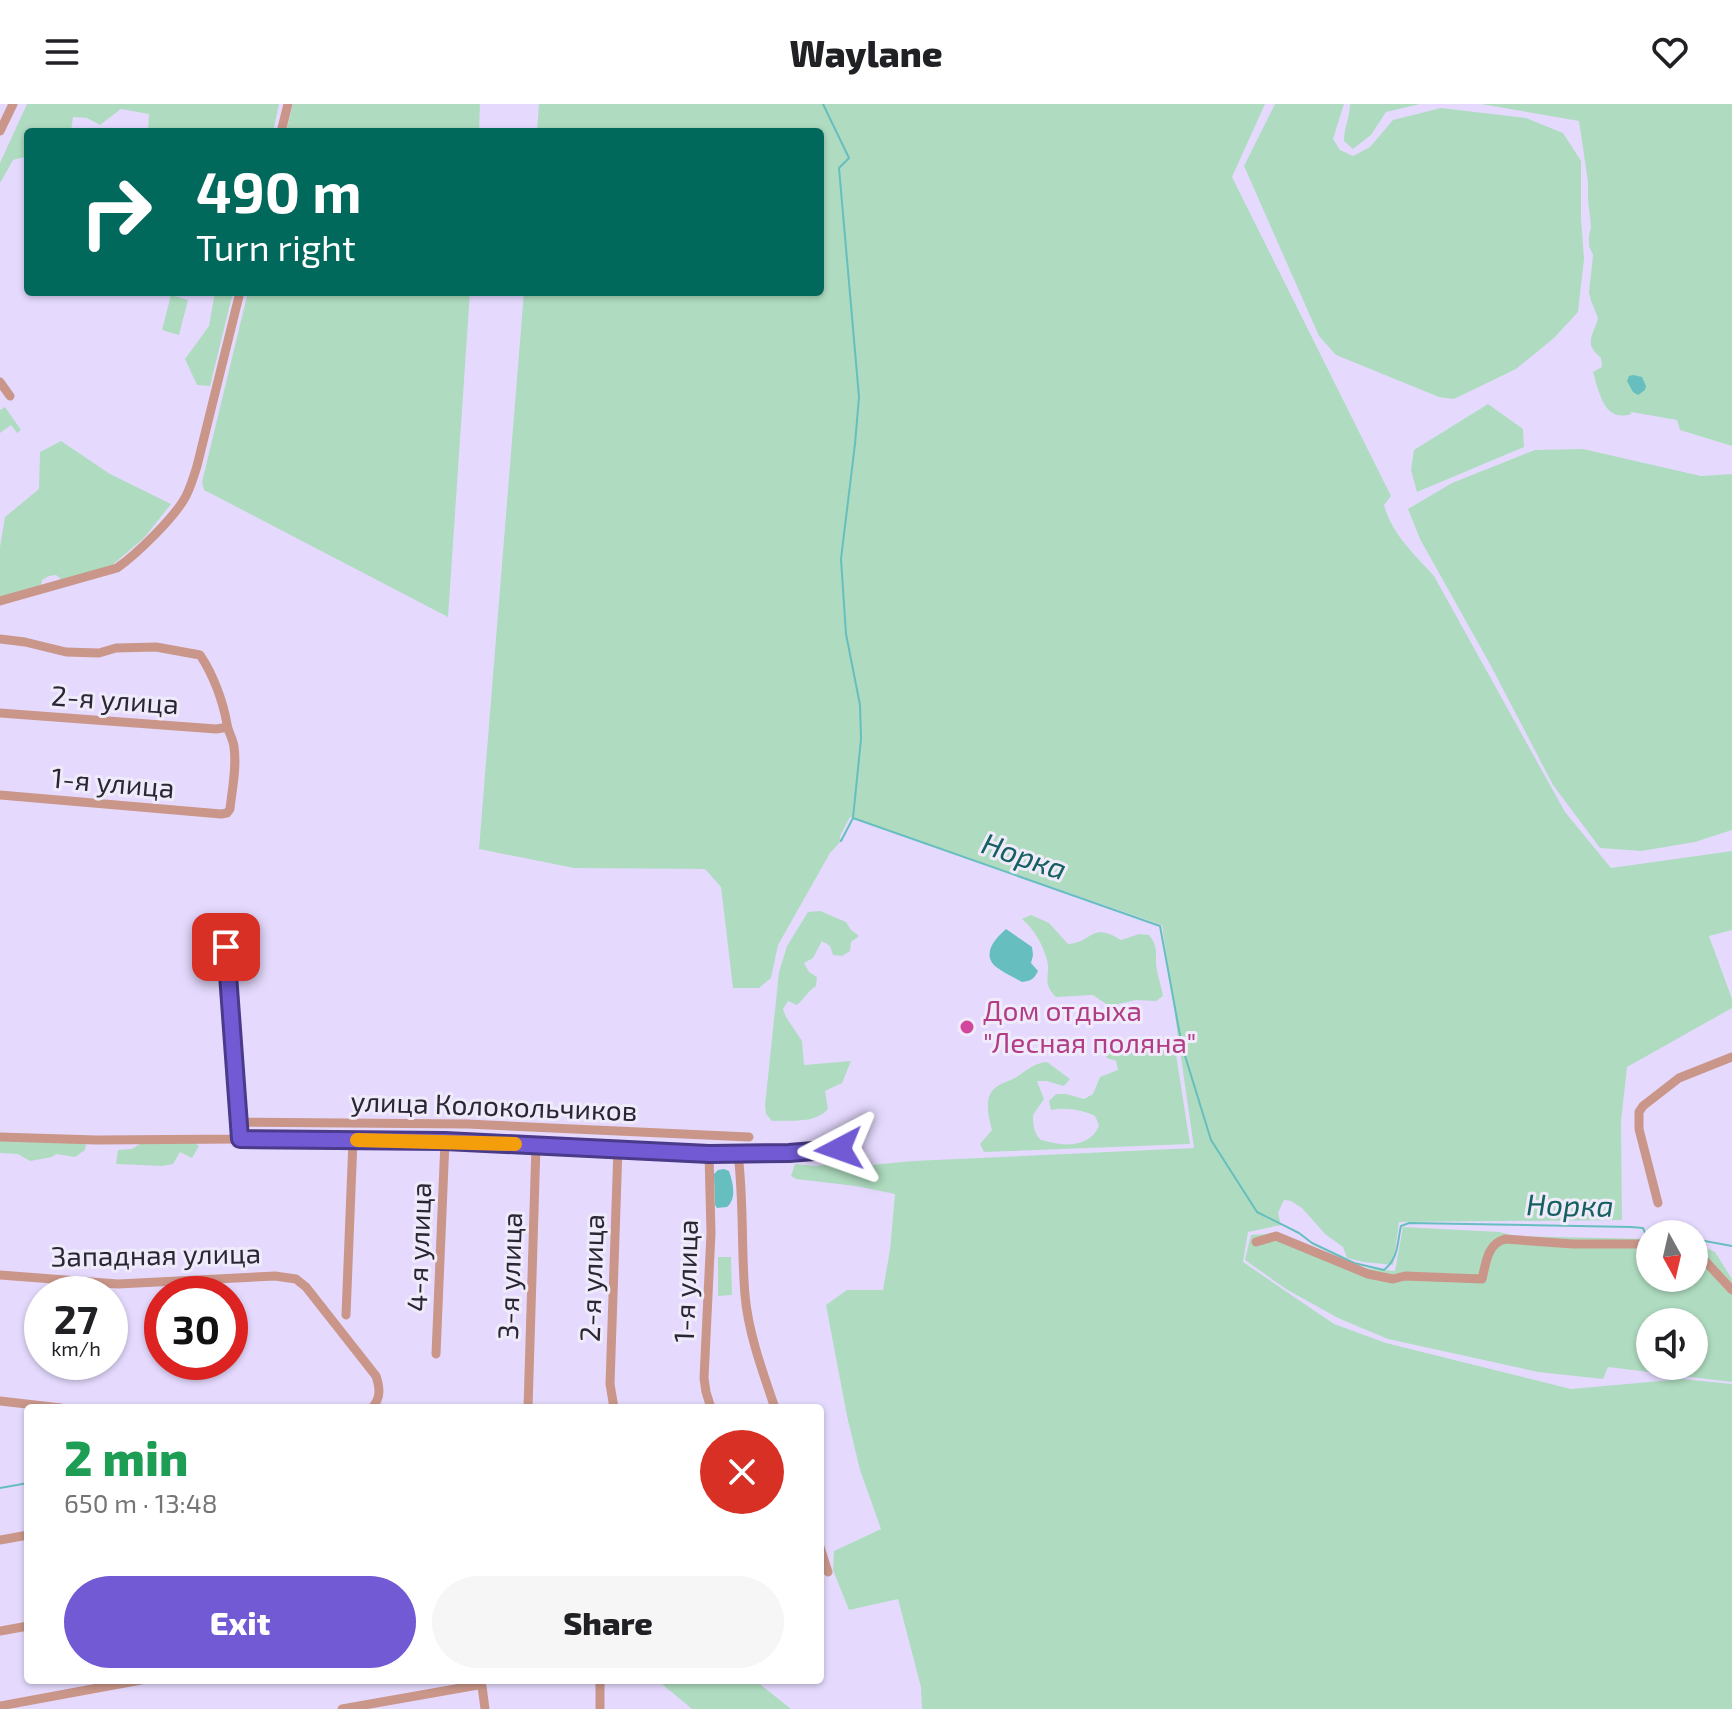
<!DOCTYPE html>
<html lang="en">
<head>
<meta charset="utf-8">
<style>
	body { margin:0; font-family:"Exo 2",sans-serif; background:#f6f6f6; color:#202124; height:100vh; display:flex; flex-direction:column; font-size:30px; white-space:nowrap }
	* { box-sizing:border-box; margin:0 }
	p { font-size:26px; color:#757577 }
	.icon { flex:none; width:44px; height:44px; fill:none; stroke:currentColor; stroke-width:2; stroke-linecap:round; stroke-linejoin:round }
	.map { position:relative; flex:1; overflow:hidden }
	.sheet { position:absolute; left:24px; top:1300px; width:800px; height:280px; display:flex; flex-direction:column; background:#fff; border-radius:8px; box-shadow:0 2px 6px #0004 }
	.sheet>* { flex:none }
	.banner { position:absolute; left:24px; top:24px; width:800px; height:168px; border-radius:8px; box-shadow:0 2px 6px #0004; background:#00695c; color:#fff; overflow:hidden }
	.needle { width:52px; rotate:172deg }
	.buttons { position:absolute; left:1636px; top:1116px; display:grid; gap:16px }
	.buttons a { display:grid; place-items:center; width:72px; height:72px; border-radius:50%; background:#fff; box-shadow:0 2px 6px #0004; font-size:40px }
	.speed { position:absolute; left:24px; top:1172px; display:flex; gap:16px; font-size:40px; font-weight:700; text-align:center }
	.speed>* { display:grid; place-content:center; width:104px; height:104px; border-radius:50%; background:#fff; box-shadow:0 2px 6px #0004; line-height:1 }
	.speed small { font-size:20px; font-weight:400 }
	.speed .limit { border:12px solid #d22; background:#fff; color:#111 }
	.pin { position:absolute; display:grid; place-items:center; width:68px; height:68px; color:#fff; margin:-34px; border-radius:16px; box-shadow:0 4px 12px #0006 }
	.me { position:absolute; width:88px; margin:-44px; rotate:266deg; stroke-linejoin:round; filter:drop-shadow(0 0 6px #0008) }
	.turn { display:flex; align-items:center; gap:28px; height:168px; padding:0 40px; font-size:36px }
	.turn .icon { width:104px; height:104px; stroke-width:2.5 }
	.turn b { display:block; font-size:56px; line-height:68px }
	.round { display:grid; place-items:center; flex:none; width:84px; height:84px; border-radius:42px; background:#f6f6f6 }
	.overview { display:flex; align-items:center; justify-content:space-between; height:136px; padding:0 40px }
	h1 { font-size:48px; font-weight:800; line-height:60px; color:#1e9e55 }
	.button { display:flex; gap:16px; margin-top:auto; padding:16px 40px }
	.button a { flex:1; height:92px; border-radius:48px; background:#715ad4; color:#fff; font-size:32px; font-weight:800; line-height:92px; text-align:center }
	.button a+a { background:#f6f6f6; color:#202124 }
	header { display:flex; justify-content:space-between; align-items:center; height:104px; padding:0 40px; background:#fff; font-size:36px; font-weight:800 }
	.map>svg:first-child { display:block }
	.green { fill:#afdcc0; fill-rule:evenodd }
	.water { fill:#66bebf }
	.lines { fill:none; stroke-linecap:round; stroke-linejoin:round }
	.stream { stroke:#66bebf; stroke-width:2 }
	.street { stroke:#ca968a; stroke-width:9 }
	.route-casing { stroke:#493a8a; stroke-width:20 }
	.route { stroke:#715ad4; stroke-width:14 }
	.slow { stroke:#f59e0b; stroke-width:14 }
	.hotel-dot { fill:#d1479c; stroke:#f0ebfa; stroke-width:3 }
	.labels { text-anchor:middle; stroke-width:6; stroke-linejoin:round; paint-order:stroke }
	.street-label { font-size:28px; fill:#2b2634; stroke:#f0ebfa }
	.hotel-label { font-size:28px; fill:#b23c85; stroke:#f0ebfa; text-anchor:start }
	.water-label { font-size:30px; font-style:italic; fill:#166061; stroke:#f0ebfa }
</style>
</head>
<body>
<header><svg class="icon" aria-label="menu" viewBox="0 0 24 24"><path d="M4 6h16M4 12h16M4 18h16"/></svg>Waylane<svg class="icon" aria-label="heart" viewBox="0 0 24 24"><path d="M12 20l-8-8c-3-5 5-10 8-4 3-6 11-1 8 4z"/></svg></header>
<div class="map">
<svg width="1732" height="1605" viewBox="0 0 1732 1605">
	<rect width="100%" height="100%" fill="#e5dafe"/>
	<!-- green -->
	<path class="green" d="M27,0h252l-6,28h-125l1,-18 -28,-5 -21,16 -13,-7 -14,-1 -2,15h-43v24l-15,4 -13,23v-20z
		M293,0h187l-1,28h-193z
		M539,0h726l-33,73 159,319 -7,9c8,29 30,49 50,71l131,236 46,56 121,-17v79l-23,6 23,63v9l-105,59 -6,55 1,98 -223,2 -6,43 -29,-3 -17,-4 -4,-11 -18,-13 -23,-26 -11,-7 -7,-1 -6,13 3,12 -33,7 -5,30 91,62 52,19 185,46 111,-10 50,5v325h-810l-1,-22 -23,-88 -49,11 -16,-40 1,-19 47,-22 -21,-59 -13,-54 -21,-111 21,-15h36l7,-40 5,-56 -39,-8 -60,-7 -5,-3 4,-12 20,2 32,-3 24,2 42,-4 281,-13 -32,-223 -312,-108 -10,19 1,5 -11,12 -52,92 -7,33 -12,10h-26l-12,-101 -16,-18 -131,-1 -95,-19 45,-557h296v-160h-283z
		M1275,0h69l-11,35 7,11 13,6 17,-9 23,-27 48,-12 85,10 37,15 18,28v57l3,41 -6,53 -24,26 -38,31 -62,30 -15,-2 -103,-42 -17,-19 -75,-170z
		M1350,0h70l-34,8 -15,23 -18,14 -9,-8c0,-14 6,-24 6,-37z
		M1481,0h251v342l-52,-16 -3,-10 -46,-8v2c-27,9 -32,-22 -38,-42l9,-5 -1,-9c-18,-15 -8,-21 -3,-40l-7,-17 -2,-9 4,-37 -4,-9v-10l2,-9 -3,-28v-17l-9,-61z
		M215,188h18l-23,94 -13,-1 -12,-26 24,-33z
		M248,188h222l-22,325 -244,-127 -2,-8z
		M171,191l17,5 -9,35 -17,-5z
		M1488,300l35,25 1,18 -107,45 -6,-22 3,-20z
		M5,303l16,23 -4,3 -6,-8 -11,8v-23z
		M61,337l49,33 61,30 -27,34 -34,29 -48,13 -6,-5 -7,1 -7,4 -1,5 -41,13v-51l5,-30 34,-28 1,-37z
		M1583,345l118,27 31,-2v356l-37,12 -54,9 -41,-3 -47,-63 -62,-119 -71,-127 -12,-30 44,-26 83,-33z
		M820,807l26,11 5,8 8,6 -8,6 -1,9 -8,5 -9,-1 -3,-9 -8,-5 -9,17 -9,5 5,9 8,5 -1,9c-8,5 -12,13 -19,19l-9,-4 -5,8 3,8 16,24 2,24 47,-4 -9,22 -17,8 3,18c-13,15 -38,11 -56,12l-6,-7 -1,-9 14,-133 8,-26 21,-34z
		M1031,811l18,8 19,21c25,-1 22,-23 53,-4l18,-6 10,1c8,10 7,15 7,26 0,11 5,24 7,35l-7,5 -20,-1 -27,6 -16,-11 -37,2c-15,-15 -5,-22 -9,-37 -4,-15 -13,-31 -25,-41z
		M1175,944l15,96 -206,8 -4,-8 12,-14c-3,-12 -9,-33 3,-42 7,-6 16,-7 23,-12 10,-7 17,-13 29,-14l23,17 -6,7 -18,-5h-9l7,18 -11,16c0,8 1,20 8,25 1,0 12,3 13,3 18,4 39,0 45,-18l-4,-9c-13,-6 -29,-9 -44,-6l-2,-9 7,-7h10l18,5 9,-5 7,-17 18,-7 -2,-9 -9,-3 -2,-4 9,-4 18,3z
		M0,1037l82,2 4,2 -1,5 -10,7 -19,-3 -4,3 -22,4 -12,-7 -18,-1z
		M195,1039l4,3 -7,12 -12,-6 -7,12 -11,2 -46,-2 2,-14 14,-1 8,-5z
		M1403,1123l97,5 14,4 136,3v39h44v-36l21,10 17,27v103l-124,-15 -5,12 -65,-7 -150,-33 -50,-21 -52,-29 -41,-29 6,-25 27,-2 87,35 30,3zM1650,1218h44v44h-44z
		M718,1153h13l1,38 -14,1z
		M657,1576h98l36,29h-99z"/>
	<!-- water -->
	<path class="water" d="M1633,271l9,2 4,9 -1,4 -7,5 -5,-3 -6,-11 2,-5z
		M1006,825l26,18 1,8 -2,8 7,8c-4,8 -7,10 -16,11 -7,-4 -24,-12 -29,-18 -10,-13 4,-27 13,-35z
		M724,1065l5,2c4,12 8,27 -2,36l-10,1 -2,-3 -1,-31 4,-4z"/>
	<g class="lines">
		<!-- stream -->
		<path class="stream" d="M823,0l26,54 -10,10 20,229 -4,47 -14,115 5,75 14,71 1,34 -8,79 307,108 22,120 29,94 46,72 42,21 13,10 42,20 30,7c15,-12 13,-27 17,-44l8,-3 222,4 12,1 3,7 4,3
			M841,737l12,-23
			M1694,1135l38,7
			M0,1384l28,-5"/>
		<!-- street -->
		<path class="street" d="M0,27l13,-27
			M281,28l7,-28
			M0,278l10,14
			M0,497l117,-33c20,-14 58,-51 69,-72 5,-10 8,-20 11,-30l43,-174
			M0,535l25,3 41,10 33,1 17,-5 40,-1 44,8c13,19 23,46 27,69 1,8 6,14 7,23 3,21 -2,42 -4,62l-3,4 -6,1 -221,-19
			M0,609l216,16 7,-1 4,-3
			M226,843l14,192
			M238,1018l229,2 282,13
			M0,1033l96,3 144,-1 205,2 264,13 80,-1 50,-4
			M709,1050l2,79 -7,145 2,14 5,16
			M738,1050c6,47 3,94 7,141 3,37 18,78 30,113
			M1658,1099l-19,-74v-17l4,-6 36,-28 53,-21
			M1256,1138l20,-6 92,38 25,5 12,-3 77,3c4,-16 5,-35 23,-40l68,5h77
			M1694,1145l38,41
			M0,1171l118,9 157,-8 21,3 10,8 70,89c4,12 5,22 -4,32
			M346,1211l7,-175
			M436,1250l9,-213
			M0,1297l61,7
			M528,1304l8,-263
			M614,1304l-4,-24 8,-236
			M0,1436l28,-5
			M820,1443l8,25
			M0,1527l28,-5
			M600,1576v29
			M0,1602l141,-26
			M342,1605l136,-24 4,1 3,23"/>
	</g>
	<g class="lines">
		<!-- route casing -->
		<g class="route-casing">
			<path id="route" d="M226,843l14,192 205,2 264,13 80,-1 50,-4"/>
		</g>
		<!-- route -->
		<use href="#route" class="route"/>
		<!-- slow -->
		<path class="slow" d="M357,1036l158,4"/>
	</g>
	<!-- markers -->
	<circle class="hotel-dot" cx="967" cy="923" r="8"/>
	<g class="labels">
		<!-- street labels -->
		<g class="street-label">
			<text transform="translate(115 596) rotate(4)" y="10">2-я улица</text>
			<text transform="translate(113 679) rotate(5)" y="10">1-я улица</text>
			<text transform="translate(494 1002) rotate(2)" y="10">улица Колокольчиков</text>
			<text transform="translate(419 1143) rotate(-88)" y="10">4-я улица</text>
			<text transform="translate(156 1151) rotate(-1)" y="10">Западная улица</text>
			<text transform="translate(510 1172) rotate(-88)" y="10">3-я улица</text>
			<text transform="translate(592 1174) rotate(-88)" y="10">2-я улица</text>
			<text transform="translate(686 1177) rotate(-88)" y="10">1-я улица</text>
		</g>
		<!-- hotel labels -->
		<g class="hotel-label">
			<text x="983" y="917">Дом отдыха<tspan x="983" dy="32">"Лесная поляна"</tspan></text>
		</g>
		<!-- water labels -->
		<g class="water-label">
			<text transform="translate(1024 753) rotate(19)" y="10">Норка</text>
			<text transform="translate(1570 1102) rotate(1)" y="10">Норка</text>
		</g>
	</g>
</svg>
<div class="buttons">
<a><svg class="needle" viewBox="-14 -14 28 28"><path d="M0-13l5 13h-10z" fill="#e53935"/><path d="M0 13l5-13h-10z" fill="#757577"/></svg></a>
<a><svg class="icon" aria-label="sound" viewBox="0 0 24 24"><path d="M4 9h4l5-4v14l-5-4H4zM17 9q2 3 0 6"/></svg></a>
</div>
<div class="speed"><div>27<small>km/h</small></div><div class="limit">30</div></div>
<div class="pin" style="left:226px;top:843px;background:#d93025"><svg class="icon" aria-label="arrive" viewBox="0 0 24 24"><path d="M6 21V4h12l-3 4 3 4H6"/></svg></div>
<svg class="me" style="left:839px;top:1045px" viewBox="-20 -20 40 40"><path d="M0-17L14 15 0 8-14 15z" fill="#715ad4" stroke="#fff" stroke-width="4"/></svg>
<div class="banner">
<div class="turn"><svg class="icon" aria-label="right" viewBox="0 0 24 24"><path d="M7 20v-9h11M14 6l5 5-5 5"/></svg><div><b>490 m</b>Turn right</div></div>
</div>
<section class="sheet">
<div class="overview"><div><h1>2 min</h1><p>650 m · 13:48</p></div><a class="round" style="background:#d93025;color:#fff"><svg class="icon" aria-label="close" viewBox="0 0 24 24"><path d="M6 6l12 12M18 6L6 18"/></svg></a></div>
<div class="button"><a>Exit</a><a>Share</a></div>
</section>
</div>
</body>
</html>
